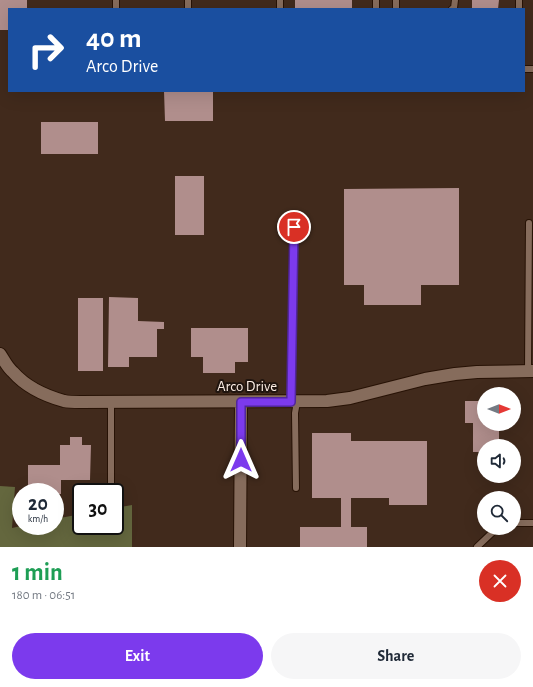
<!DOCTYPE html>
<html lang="en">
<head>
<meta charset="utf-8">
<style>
	body { margin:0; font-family:"Alegreya Sans",sans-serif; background:#f6f6f7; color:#1f2937; height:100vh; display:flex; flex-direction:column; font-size:15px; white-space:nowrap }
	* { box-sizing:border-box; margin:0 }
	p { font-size:13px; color:#747a83 }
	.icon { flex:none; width:22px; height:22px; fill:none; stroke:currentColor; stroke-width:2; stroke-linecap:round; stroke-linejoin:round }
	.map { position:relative; height:547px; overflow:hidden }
	.drawer { display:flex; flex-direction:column; background:#fff; flex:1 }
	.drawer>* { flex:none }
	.guide { position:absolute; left:8px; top:8px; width:517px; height:84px; border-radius:0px; box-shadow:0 4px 16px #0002; background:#1a4fa0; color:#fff; overflow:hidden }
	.needle { width:26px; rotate:90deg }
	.tools { position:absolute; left:477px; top:387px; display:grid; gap:8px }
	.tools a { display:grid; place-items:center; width:44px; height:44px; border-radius:50%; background:#fff; box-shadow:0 4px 16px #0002; font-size:20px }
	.speed { position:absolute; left:12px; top:483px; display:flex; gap:8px; font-size:20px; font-weight:700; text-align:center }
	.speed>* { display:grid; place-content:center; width:52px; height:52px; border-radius:50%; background:#fff; box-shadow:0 4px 16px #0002; line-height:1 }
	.speed small { font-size:10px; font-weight:400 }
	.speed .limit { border:2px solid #111; border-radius:6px; background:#fff; color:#111 }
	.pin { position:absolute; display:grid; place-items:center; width:34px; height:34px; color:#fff; margin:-17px; border:2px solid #fff; border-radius:50%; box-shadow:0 1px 4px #0007 }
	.me { position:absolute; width:44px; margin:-22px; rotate:0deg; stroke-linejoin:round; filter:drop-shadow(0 0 3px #0008) }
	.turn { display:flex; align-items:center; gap:14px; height:84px; padding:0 12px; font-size:18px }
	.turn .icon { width:52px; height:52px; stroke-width:2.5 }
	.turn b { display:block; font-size:28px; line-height:34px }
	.round { display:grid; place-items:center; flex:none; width:42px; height:42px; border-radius:21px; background:#f6f6f7 }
	.overview { display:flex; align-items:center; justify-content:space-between; height:68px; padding:0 12px }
	h1 { font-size:24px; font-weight:700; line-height:30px; color:#1e9e55 }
	.primary-button { display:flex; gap:8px; margin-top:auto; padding:8px 12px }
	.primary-button a { flex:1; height:46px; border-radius:24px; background:#7c3aed; color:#fff; font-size:16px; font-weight:700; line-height:46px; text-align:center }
	.primary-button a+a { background:#f6f6f7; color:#1f2937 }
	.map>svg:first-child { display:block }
	.forest { fill:#64673e }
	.building { fill:#b08e8c }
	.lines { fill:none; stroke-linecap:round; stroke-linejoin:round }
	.service-casing { stroke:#271205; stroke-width:8 }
	.minor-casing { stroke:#271205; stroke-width:14 }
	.service { stroke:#866c5c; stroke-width:6 }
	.minor { stroke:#866c5c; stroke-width:12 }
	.route-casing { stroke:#51269a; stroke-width:10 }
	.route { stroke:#7c3aed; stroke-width:7 }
	.labels { text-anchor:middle; stroke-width:4; stroke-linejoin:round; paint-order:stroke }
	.street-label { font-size:15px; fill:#fbece3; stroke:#20150f }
</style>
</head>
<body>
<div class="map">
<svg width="533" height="547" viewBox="0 0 533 547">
	<rect width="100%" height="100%" fill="#412a1c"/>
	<!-- forest -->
	<path class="forest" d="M0,486l15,1 -3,41 9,-2h34v-7l26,-5v12h34v-18l17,-3v42h-132z"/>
	<!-- building -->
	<path class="building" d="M0,0h27v9h-18v21h-9z
		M295,0h57v9h-57z
		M472,0h27l-1,9h-26z
		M164,91h49v30h-48z
		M41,122h57v32h-57z
		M175,176h29v59h-29z
		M459,188v97h-38v20h-57v-20h-20v-96z
		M109,297l29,1v23l26,1v7h-7v28h-28v10h-21z
		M78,298h25v73h-25z
		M191,328h57v34h-13v11h-32v-16h-12z
		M465,401h19v23h15v22h-15v6h-11v-29h-8z
		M312,433h39v8h76v64h-38v-7h-38v29h16v20h-67v-20h41v-29h-29z
		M70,437h12v8h9l-1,35h-29v14h-6v-2h-27v-27h32v-20h10z"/>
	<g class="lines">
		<!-- service casing -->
		<g class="service-casing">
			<path id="service" d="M188,0v9
				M376,0v9
				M116,9v-9
				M280,9v-9
				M396,9v-9
				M452,9l2,-1 1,-8
				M519,9v-9
				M524,69h9
				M528,371l1,-148
				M291,402l2,-175
				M296,488l-1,-75 2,-11
				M111,492v-90
				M76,493h5
				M514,523h19
				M477,547l20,-19"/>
		</g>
		<!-- minor casing -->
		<g class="minor-casing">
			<path id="minor" d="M0,354c4,6 7,13 13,18 13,15 33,24 51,29 5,1 11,1 16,1l247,-1 23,-3 75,-19 30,-5 22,-2 56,-1
				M240,547l1,-145"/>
		</g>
		<!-- service -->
		<use href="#service" class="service"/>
		<!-- minor -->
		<use href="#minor" class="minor"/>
	</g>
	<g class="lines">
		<!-- route casing -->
		<g class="route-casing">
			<path id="route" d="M241,460v-58h50l3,-175"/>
		</g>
		<!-- route -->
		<use href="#route" class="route"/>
	</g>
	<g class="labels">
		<!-- street labels -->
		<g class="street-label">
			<text x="247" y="391">Arco Drive</text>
		</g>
	</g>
</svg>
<div class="tools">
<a><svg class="needle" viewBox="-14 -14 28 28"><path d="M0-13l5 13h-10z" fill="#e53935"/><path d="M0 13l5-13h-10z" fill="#747a83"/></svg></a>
<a><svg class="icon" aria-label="sound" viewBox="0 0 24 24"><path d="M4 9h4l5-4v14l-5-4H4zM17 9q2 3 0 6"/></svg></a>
<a><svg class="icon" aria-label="search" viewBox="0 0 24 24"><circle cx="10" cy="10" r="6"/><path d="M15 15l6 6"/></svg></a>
</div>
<div class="speed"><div>20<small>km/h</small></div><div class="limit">30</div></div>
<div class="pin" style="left:294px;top:227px;background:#d93025"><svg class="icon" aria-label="arrive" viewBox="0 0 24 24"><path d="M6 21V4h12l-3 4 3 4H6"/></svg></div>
<svg class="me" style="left:241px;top:460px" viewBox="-20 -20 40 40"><path d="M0-17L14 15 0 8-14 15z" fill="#7c3aed" stroke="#fff" stroke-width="4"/></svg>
<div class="guide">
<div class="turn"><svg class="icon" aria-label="right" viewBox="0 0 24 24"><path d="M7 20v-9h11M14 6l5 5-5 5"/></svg><div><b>40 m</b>Arco Drive</div></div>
</div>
</div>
<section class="drawer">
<div class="overview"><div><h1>1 min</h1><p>180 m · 06:51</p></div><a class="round" style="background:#d93025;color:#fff"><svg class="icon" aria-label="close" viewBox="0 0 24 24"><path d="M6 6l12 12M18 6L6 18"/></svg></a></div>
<div class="primary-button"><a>Exit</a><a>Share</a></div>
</section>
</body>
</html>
